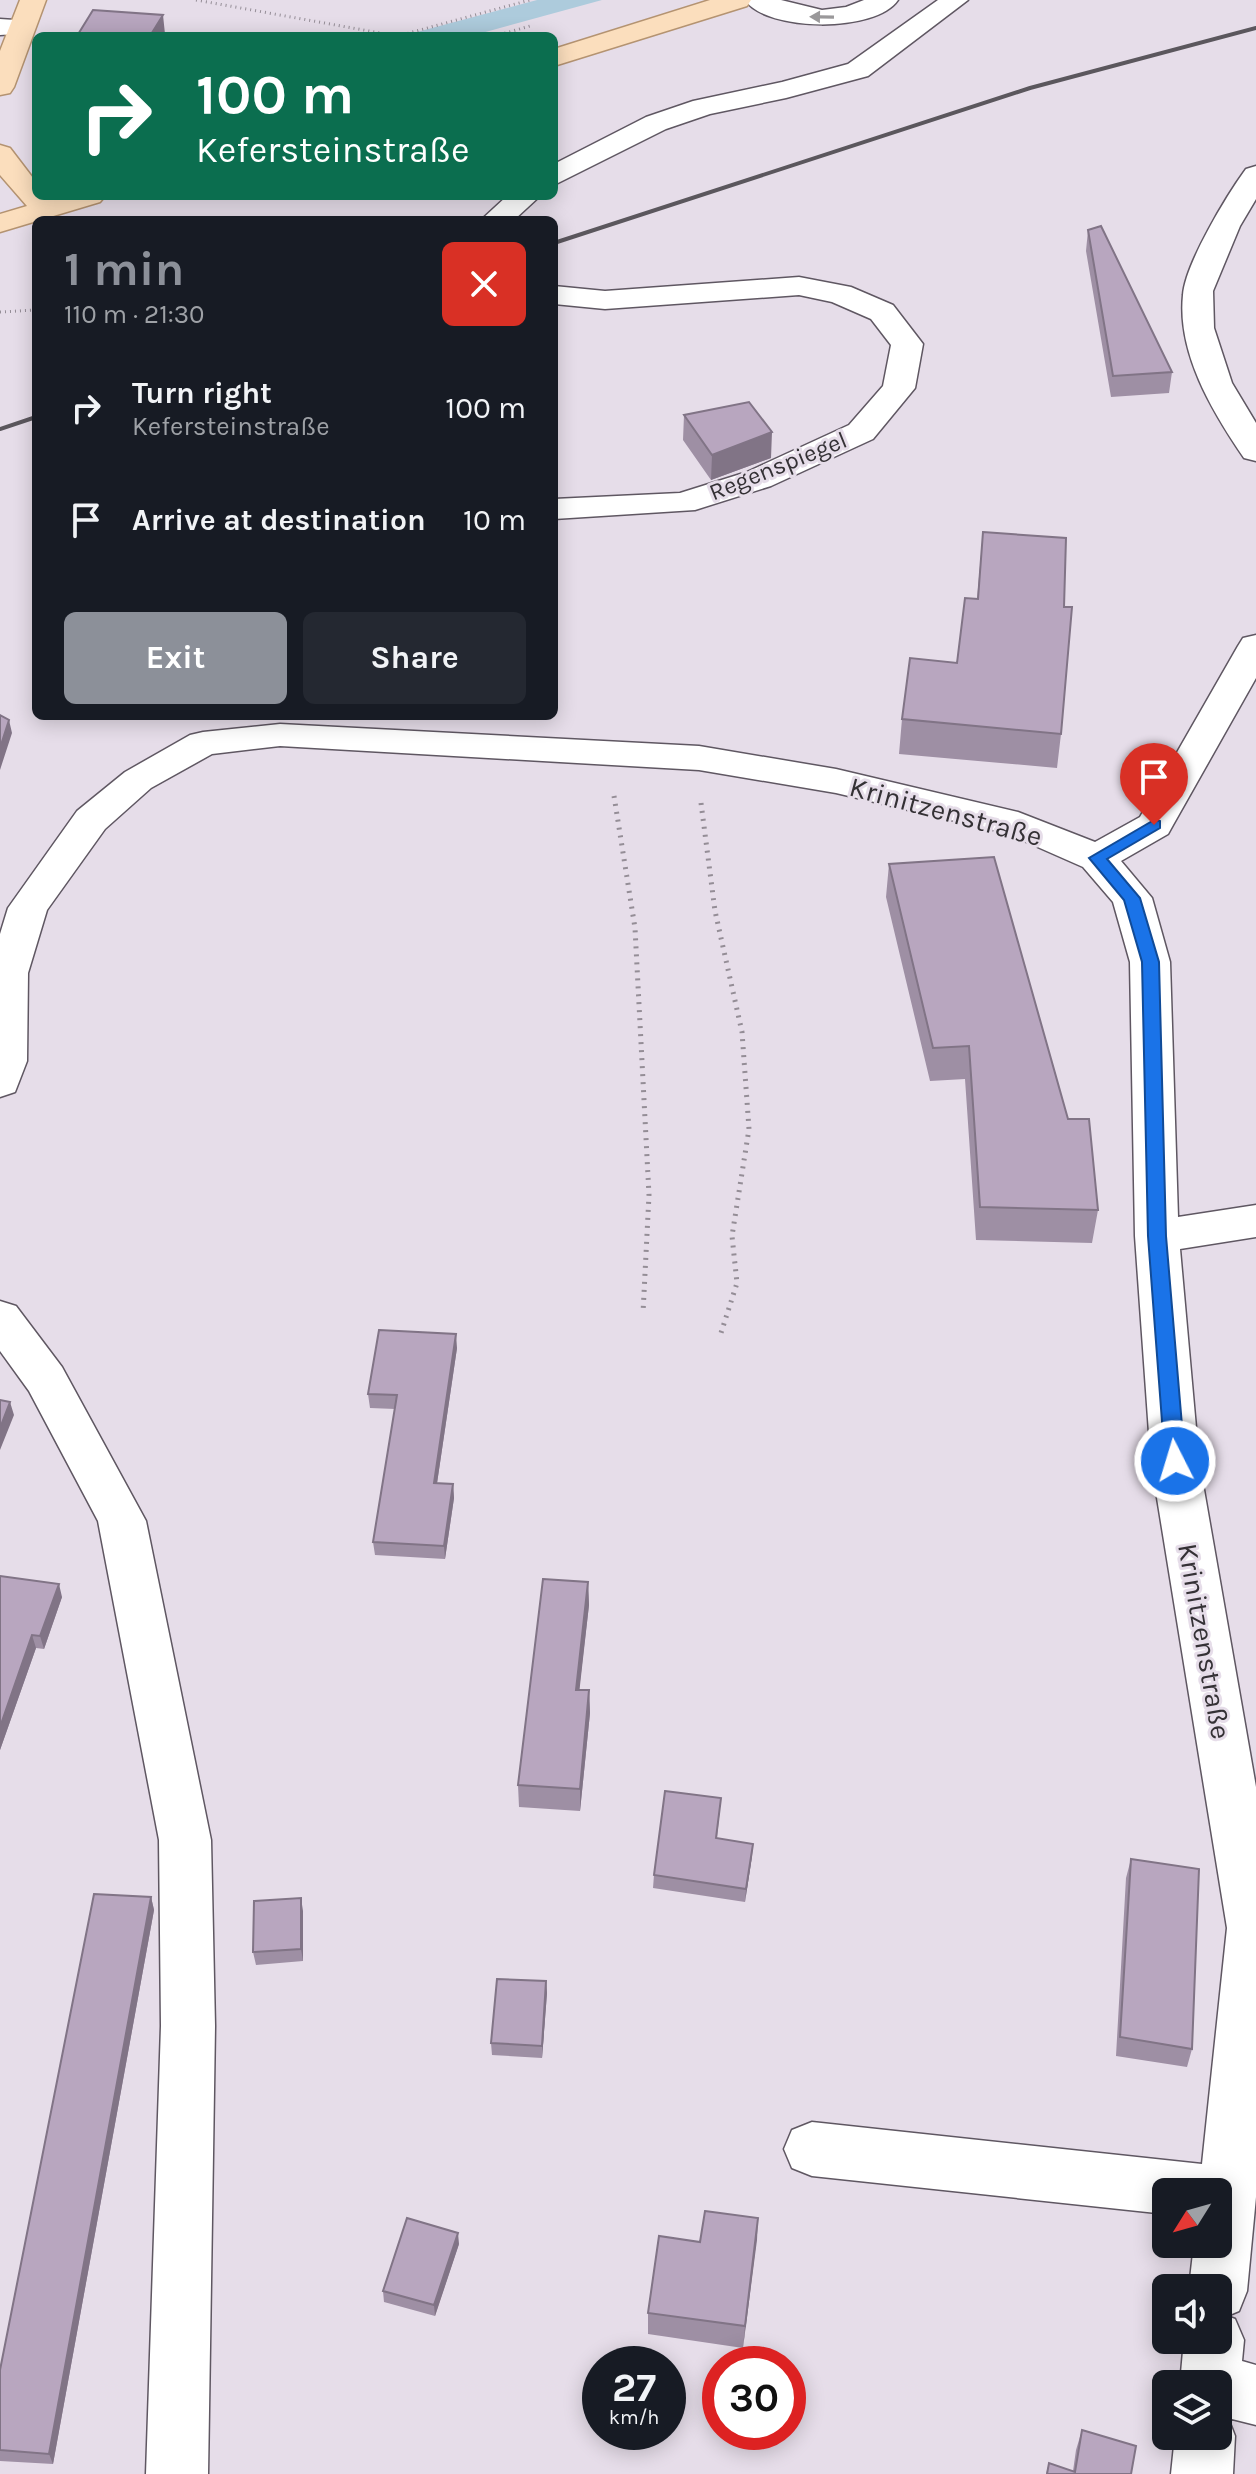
<!DOCTYPE html>
<html lang="en">
<head>
<meta charset="utf-8">
<style>
	body { margin:0; font-family:Karla,sans-serif; background:#242831; color:#f1f3f6; height:100vh; display:flex; flex-direction:column; font-size:30px; white-space:nowrap }
	* { box-sizing:border-box; margin:0 }
	p { font-size:26px; color:#9ea1a6 }
	.icon { flex:none; width:44px; height:44px; fill:none; stroke:currentColor; stroke-width:2; stroke-linecap:round; stroke-linejoin:round }
	.map { position:relative; flex:1; overflow:hidden }
	.side { position:absolute; left:32px; top:216px; width:526px; height:504px; display:flex; flex-direction:column; background:#171b24; border-radius:12px; box-shadow:0 4px 20px #0003 }
	.side>* { flex:none }
	.hud { position:absolute; left:32px; top:32px; width:526px; height:168px; border-radius:12px; box-shadow:0 4px 20px #0003; background:#0b6e4f; color:#fff; overflow:hidden }
	.needle { width:52px; rotate:233deg }
	.buttons { position:absolute; left:1152px; top:2178px; display:grid; gap:16px }
	.buttons a { display:grid; place-items:center; width:80px; height:80px; border-radius:12px; background:#171b24; box-shadow:0 4px 20px #0003; font-size:40px }
	.speed { position:absolute; left:582px; top:2346px; display:flex; gap:16px; font-size:40px; font-weight:700; text-align:center }
	.speed>* { display:grid; place-content:center; width:104px; height:104px; border-radius:50%; background:#171b24; box-shadow:0 4px 20px #0003; line-height:1 }
	.speed small { font-size:20px; font-weight:400 }
	.speed .limit { border:12px solid #d22; background:#fff; color:#111 }
	.pin { position:absolute; display:grid; place-items:center; width:68px; height:68px; color:#fff; margin:-82px -34px; border-radius:50% 50% 50% 0; rotate:-45deg; box-shadow:0 0 8px #0007 }
	.pin .icon { rotate:45deg }
	.me { position:absolute; width:88px; margin:-44px; rotate:355deg; stroke-linejoin:round; filter:drop-shadow(0 0 6px #0008) }
	.turn { display:flex; align-items:center; gap:28px; height:168px; padding:0 32px; font-size:36px }
	.turn .icon { width:104px; height:104px; stroke-width:2.5 }
	.turn b { display:block; font-size:56px; line-height:68px }
	.round { display:grid; place-items:center; flex:none; width:84px; height:84px; border-radius:12px; background:#242831 }
	.summary { display:flex; align-items:center; justify-content:space-between; height:136px; padding:0 32px }
	h1 { font-size:48px; font-weight:700; line-height:60px; color:#8c9099 }
	.cta { display:flex; gap:16px; margin-top:auto; padding:16px 32px }
	.cta a { flex:1; height:92px; border-radius:12px; background:#8c9099; color:#fff; font-size:32px; font-weight:700; line-height:92px; text-align:center }
	.cta a+a { background:#242831; color:#f1f3f6 }
	ul { padding:0; list-style:none }
	li { display:flex; align-items:center; gap:24px; height:112px; padding:0 32px }
	li div { flex:1 }
	li b { display:block; font-size:30px }
	li em { font-style:normal }
	.map>svg:first-child { display:block }
	.water { fill:#adcbdc }
	.lines { fill:none; stroke-linecap:round; stroke-linejoin:round }
	.minor-casing { stroke:#5f5762; stroke-width:3 }
	.major-casing { stroke:#b49371; stroke-width:3 }
	.path-far1 { stroke:#948d96; stroke-width:3; stroke-dasharray:1 4; stroke-linecap:butt }
	.path { stroke:#948d96; stroke-width:5; stroke-dasharray:2 6; stroke-linecap:butt }
	.minor { fill:#fff; fill-rule:evenodd }
	.major { fill:#fbdebd; fill-rule:evenodd }
	.rail { stroke:#5b575d; stroke-width:4 }
	.wall { fill:#9e8fa4 }
	.shaded-wall { fill:#817486 }
	.building { fill:#b8a6bf; stroke:#817486; stroke-width:2 }
	.oneway { fill:#9a989a }
	.route { fill:#1a73e8; stroke:#114b97; stroke-width:2 }
	.labels { text-anchor:middle; stroke-width:6; stroke-linejoin:round; paint-order:stroke }
	.far-street-label { font-size:24px; fill:#343135; stroke:#e6dde9 }
	.street-label { font-size:28px; fill:#343135; stroke:#e6dde9 }
</style>
</head>
<body>
<div class="map">
<svg width="1256" height="2474" viewBox="0 0 1256 2474">
	<rect width="100%" height="100%" fill="#e6dde9"/>
	<!-- water -->
	<path class="water" d="M537,0h65l-131,36h-69z"/>
	<g class="lines">
		<!-- minor casing -->
		<g class="minor-casing">
			<path id="minor" d="M745,0h36l41,10 24,-3 18,-7h34c-22,33 -131,32 -153,0z
				M938,0h30l-100,76 -82,22 -76,16 -44,15 -112,56v-21l92,-47 47,-16 89,-19 66,-18z
				M0,19l30,2 4,6 -4,6 -30,2z
				M1256,166v33l-16,27 -27,65 1,37 18,55 24,40v38l-12,-3c-32,-47 -67,-105 -61,-163 2,-31 44,-100 63,-126z
				M507,196h33l-26,24h-33z
				M799,277l52,10 42,18 30,39 -8,44 -42,51 -102,47 -76,24 -141,9v-20l126,-6 67,-21 102,-47 34,-39 8,-41 -20,-26 -39,-17 -33,-7 -194,14 -51,-5v-18l51,5z
				M1256,635v43l-83,147 -5,9 -47,27 31,37 18,64 8,255 78,-12v32l-76,12 19,212 57,326v410l-9,94 -8,20 -12,5 8,3 9,21 -2,21 14,4v60l-28,-7 7,18 -2,38h-62l4,-38h43v-52h-38l4,-44h34v-52h-29l5,-44h24v-52h-52v22l-354,-38 -20,-8 -8,-19 8,-19 20,-8 390,42 25,-236 -76,-467 -16,-225 -5,-274 -17,-60 -30,-35 -77,-34 -170,-40 -137,-23 -419,-24 -68,8 -61,34 -46,41 -58,81 -19,63 -1,88 -12,31 -15,5v-163l8,-26 69,-97 48,-39 65,-37 13,-3 77,-8 419,22 137,23 182,43 77,30 45,-25 98,-171 5,-8z
				M0,1301l16,5 46,61 84,154 65,319 4,186 -7,448h-62l15,-448 -2,-186 -61,-319 -69,-130 -29,-40z"/>
		</g>
		<!-- major casing -->
		<g class="major-casing">
			<path id="major" d="M20,0h26l-32,87 -4,6 -10,2v-44z
				M710,0h41l-4,6 -193,60v-17z
				M0,145l10,3 26,34v14h69l-5,6 -100,30v-18l27,-8 -27,-31z"/>
		</g>
		<!-- path-far1 -->
		<path class="path-far1" d="M196,0l201,36
			M398,36l132,-36
			M495,36l35,-10
			M0,312l36,-2"/>
		<!-- path -->
		<path class="path" d="M614,796l21,132 14,267 -6,118
			M701,803l14,108 27,121 7,97 -17,107 5,47 -16,50"/>
		<!-- minor -->
		<use href="#minor" class="minor"/>
		<!-- major -->
		<use href="#major" class="major"/>
		<!-- rail -->
		<path class="rail" d="M554,243l476,-155 226,-60
			M0,429l36,-12"/>
	</g>
	<!-- wall -->
	<path class="wall" d="M1088,230l84,142 -3,21 -58,4 -25,-146z
		M684,415l87,43 -60,22 -28,-40z
		M983,532l78,202 -4,34 -158,-14 3,-35 55,-56 20,-64z
		M889,864l179,255 30,91 -6,33 -116,-3 -11,-161 -35,2 -44,-184z
		M457,1348l-20,135 16,1 1,14 -9,61 -70,-4 -2,-13 22,-133 -25,-1 -2,-14z
		M0,1576l62,21 -18,52 -8,-1 -36,102z
		M588,1582l1,23 -10,85h10l1,23 -10,98 -61,-4 -1,-22z
		M721,1798l-4,40 35,18 -7,46 -92,-14 1,-13z
		M1131,1859l61,190 -5,18 -71,-11 10,-178z
		M151,1897l3,13 -101,554 -53,-3v-91z
		M303,1911v50l-47,4 -3,-13z
		M546,1981l1,12 -5,65 -50,-3 -1,-12z
		M758,2218l-15,130 -95,-14v-21l52,-71z
		M459,2244l-24,72 -51,-14 -1,-11z
		M1082,2430l49,44h-85l3,-11 24,8 3,-21z"/>
	<!-- shaded-wall -->
	<path class="shaded-wall" d="M163,15l2,19 -1,2h-14z
		M772,432l-1,26 -60,22 1,-25z
		M9,720l3,13 -12,37v-22z
		M456,1334l1,14 -22,149 -1,-14z
		M10,1402l4,13 -14,35v-22z
		M453,1484l1,14 -9,61 -1,-13z
		M588,1582l1,23 -12,107 -1,-22z
		M59,1584l3,13 -18,52 -4,-13z
		M32,1635l4,13 -36,102v-23z
		M589,1690l1,23 -10,98v-22z
		M753,1844l-1,12 -7,46 1,-13z
		M151,1897l3,13 -101,554 -4,-10z
		M301,1898l2,13v50l-2,-12z
		M546,1981l1,12 -5,65v-12z
		M758,2218l-1,22 -14,108 2,-22z
		M458,2233l1,11 -24,72 -1,-11z"/>
	<!-- building -->
	<path class="building" d="M93,10l70,5 -13,21h-73z
		M1101,226l71,146 -59,4 -25,-146z
		M749,402l23,30 -60,23 -28,-40z
		M983,532l83,6 -2,69h8l-11,127 -159,-15 8,-61 47,5 8,-65 13,1z
		M0,715l9,5 -9,28z
		M994,857l74,262h21l9,91 -118,-3 -11,-161 -36,2 -44,-184z
		M379,1330l77,4 -22,149 19,1 -9,62 -71,-4 24,-147 -29,-1z
		M0,1400l10,2 -10,26z
		M0,1576l59,8 -19,52 -8,-1 -32,92z
		M543,1579l45,3 -12,108h13l-9,99 -62,-4z
		M665,1791l56,7 -5,40 37,6 -7,45 -92,-14z
		M1131,1859l68,10 -7,180 -72,-12z
		M94,1894l57,3 -102,557 -49,-4v-80z
		M301,1898v51l-48,3 1,-51z
		M497,1979l49,2 -4,65 -51,-3z
		M705,2211l53,7 -13,108 -97,-13 11,-77 41,6z
		M407,2218l51,15 -24,72 -51,-14z
		M1082,2430l54,16 -5,28h-84l2,-11 26,9z"/>
	<!-- one-way arrows -->
	<defs><path id="oneway-solid" d="M-6-.8H1V-3.2L6.5 0L1 3.2V.8H-6Z" transform="scale(2)"/></defs>
	<use class="oneway" href="#oneway-solid" transform="translate(822 17) rotate(-179)"/>
	<!-- route -->
	<path class="route" d="M1154,820l6,1v7l-53,31 33,39 19,64 7,274 19,225 -3,5h-14l-3,-5 -17,-225 -6,-274 -18,-62 -35,-42z"/>
	<g class="labels">
		<!-- far-street labels -->
		<g class="far-street-label">
			<text transform="translate(778 466) rotate(-22)" y="8">Regenspiegel</text>
		</g>
		<!-- street labels -->
		<g class="street-label">
			<text transform="translate(946 811) rotate(15)" y="10">Krinitzenstraße</text>
			<text transform="translate(1205 1641) rotate(80)" y="10">Krinitzenstraße</text>
		</g>
	</g>
</svg>
<div class="buttons">
<a><svg class="needle" viewBox="-14 -14 28 28"><path d="M0-13l5 13h-10z" fill="#e53935"/><path d="M0 13l5-13h-10z" fill="#9ea1a6"/></svg></a>
<a><svg class="icon" aria-label="sound" viewBox="0 0 24 24"><path d="M4 9h4l5-4v14l-5-4H4zM17 9q2 3 0 6"/></svg></a>
<a><svg class="icon" aria-label="layers" viewBox="0 0 24 24"><path d="M12 4l9 5-9 5-9-5zM3 14l9 5 9-5"/></svg></a>
</div>
<div class="speed"><div>27<small>km/h</small></div><div class="limit">30</div></div>
<div class="pin" style="left:1154px;top:825px;background:#d93025"><svg class="icon" aria-label="arrive" viewBox="0 0 24 24"><path d="M6 21V4h12l-3 4 3 4H6"/></svg></div>
<svg class="me" style="left:1175px;top:1461px" viewBox="-20 -20 40 40"><circle r="17" fill="#1a73e8" stroke="#fff" stroke-width="3"/><path d="M0-11L8 9 0 5-8 9z" fill="#fff"/></svg>
<div class="hud">
<div class="turn"><svg class="icon" aria-label="right" viewBox="0 0 24 24"><path d="M7 20v-9h11M14 6l5 5-5 5"/></svg><div><b>100 m</b>Kefersteinstraße</div></div>
</div>
<section class="side">
<div class="summary"><div><h1>1 min</h1><p>110 m · 21:30</p></div><a class="round" style="background:#d93025;color:#fff"><svg class="icon" aria-label="close" viewBox="0 0 24 24"><path d="M6 6l12 12M18 6L6 18"/></svg></a></div>
<ul>
<li><svg class="icon" aria-label="right" viewBox="0 0 24 24"><path d="M7 20v-9h11M14 6l5 5-5 5"/></svg><div><b>Turn right</b><p>Kefersteinstraße</p></div><em>100 m</em></li>
<li><svg class="icon" aria-label="arrive" viewBox="0 0 24 24"><path d="M6 21V4h12l-3 4 3 4H6"/></svg><div><b>Arrive at destination</b></div><em>10 m</em></li>
</ul>
<div class="cta"><a>Exit</a><a>Share</a></div>
</section>
</div>
</body>
</html>
